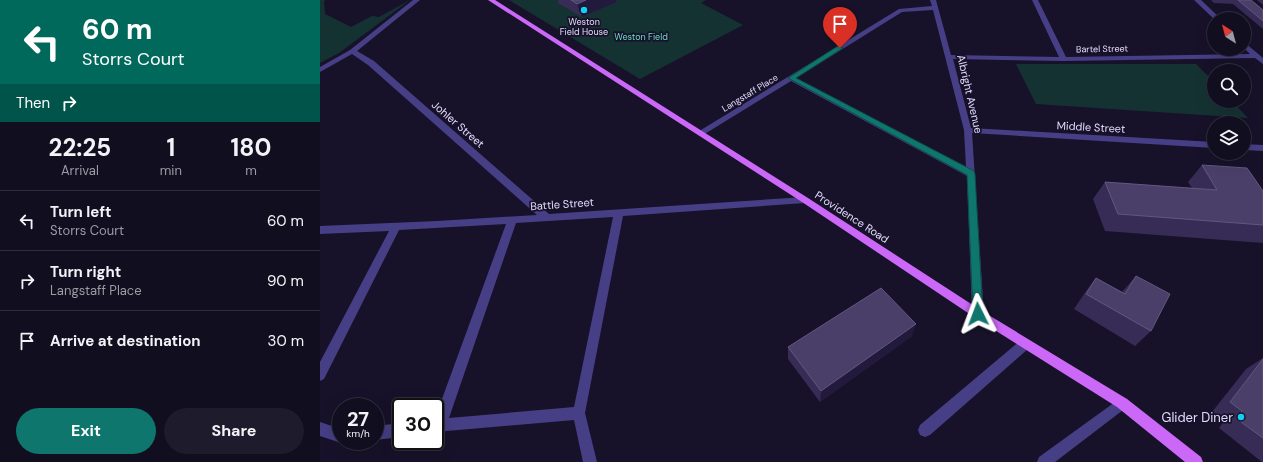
<!DOCTYPE html>
<html lang="en">
<head>
<meta charset="utf-8">
<style>
	body { margin:0; font-family:"DM Sans",sans-serif; background:#1e1c2c; color:#f1f3f6; height:100vh; display:flex; flex-direction:column; font-size:15px; white-space:nowrap }
	* { box-sizing:border-box; margin:0 }
	p { font-size:13px; color:#9c9ca4 }
	.icon { flex:none; width:22px; height:22px; fill:none; stroke:currentColor; stroke-width:2; stroke-linecap:round; stroke-linejoin:round }
	.map { position:relative; flex:1; overflow:hidden }
	.side { display:flex; flex-direction:column; background:#110e1f; width:320px }
	.side>* { flex:none }
	.banner { background:#00695c; color:#fff; overflow:hidden }
	.needle { width:26px; rotate:324deg }
	.tools { position:absolute; left:887px; top:12px; display:grid; gap:8px }
	.tools a { display:grid; place-items:center; width:44px; height:44px; border-radius:50%; background:#110e1f; box-shadow:0 4px 16px #0002,0 0 0 1px #302e3d; font-size:20px }
	.speed { position:absolute; left:12px; top:398px; display:flex; gap:8px; font-size:20px; font-weight:700; text-align:center }
	.speed>* { display:grid; place-content:center; width:52px; height:52px; border-radius:50%; background:#110e1f; box-shadow:0 4px 16px #0002,0 0 0 1px #302e3d; line-height:1 }
	.speed small { font-size:10px; font-weight:400 }
	.speed .limit { border:2px solid #111; border-radius:6px; background:#fff; color:#111 }
	.pin { position:absolute; display:grid; place-items:center; width:34px; height:34px; color:#fff; margin:-41px -17px; border-radius:50% 50% 50% 0; rotate:-45deg; box-shadow:0 0 4px #0007 }
	.pin .icon { rotate:45deg }
	.me { position:absolute; width:44px; margin:-22px; rotate:357deg; stroke-linejoin:round; filter:drop-shadow(0 0 3px #0008) }
	.turn { display:flex; align-items:center; gap:14px; height:84px; padding:0 16px; font-size:18px }
	.turn .icon { width:52px; height:52px; stroke-width:2.5 }
	.turn b { display:block; font-size:28px; line-height:34px }
	.then { display:flex; align-items:center; height:38px; padding:0 16px; background:#0003; gap:8px; font-size:15px }
	.eta { display:flex; justify-content:space-evenly; align-items:center; height:68px; text-align:center }
	.eta b { font-size:24px; font-weight:700; line-height:28px }
	.primary-button { display:flex; gap:8px; margin-top:auto; padding:8px 16px }
	.primary-button a { flex:1; height:46px; border-radius:24px; background:#0f766e; color:#fff; font-size:16px; font-weight:700; line-height:46px; text-align:center }
	.primary-button a+a { background:#1e1c2c; color:#f1f3f6 }
	ul { padding:0; list-style:none }
	li { display:flex; align-items:center; gap:12px; height:60px; padding:0 16px; border-top:1px solid #302e3d }
	li div { flex:1 }
	li b { display:block; font-size:15px }
	li em { font-style:normal }
	main { display:flex; flex:1; min-height:0 }
	.map>svg:first-child { display:block }
	.green { fill:#153233 }
	.lines { fill:none; stroke-linecap:round; stroke-linejoin:round }
	.minor { fill:#463f86; fill-rule:evenodd }
	.major { fill:#cb68f8; fill-rule:evenodd }
	.wall { fill:#372c56 }
	.shaded-wall { fill:#221a3c }
	.building { fill:#493f68; stroke:#61577f }
	.route { fill:#0f766e; stroke:#0a4d48 }
	.poi-dot { fill:#11d0f4; stroke:#171229; stroke-width:1.5 }
	.labels { text-anchor:middle; stroke-width:3.5; stroke-linejoin:round; paint-order:stroke }
	.far-poi-label { font-size:9px; fill:#e1dbfd; stroke:#171229 }
	.far-park-label { font-size:9px; fill:#69dbc6; stroke:#171229 }
	.far-street-label { font-size:9px; fill:#e1dbfd; stroke:#171229 }
	.street-label { font-size:11px; fill:#e1dbfd; stroke:#171229 }
	.near-poi-label { font-size:13px; fill:#e1dbfd; stroke:#171229; text-anchor:end }
</style>
</head>
<body>
<main>
<section class="side">
<div class="banner">
<div class="turn"><svg class="icon" aria-label="left" viewBox="0 0 24 24"><path d="M17 20v-9H6M10 6l-5 5 5 5"/></svg><div><b>60 m</b>Storrs Court</div></div>
<div class="then">Then<svg class="icon" aria-label="right" viewBox="0 0 24 24"><path d="M7 20v-9h11M14 6l5 5-5 5"/></svg></div>
</div>
<div class="eta">
<div><b>22:25</b><p>Arrival</p></div>
<div><b>1</b><p>min</p></div>
<div><b>180</b><p>m</p></div>
</div>
<ul>
<li><svg class="icon" aria-label="left" viewBox="0 0 24 24"><path d="M17 20v-9H6M10 6l-5 5 5 5"/></svg><div><b>Turn left</b><p>Storrs Court</p></div><em>60 m</em></li>
<li><svg class="icon" aria-label="right" viewBox="0 0 24 24"><path d="M7 20v-9h11M14 6l5 5-5 5"/></svg><div><b>Turn right</b><p>Langstaff Place</p></div><em>90 m</em></li>
<li><svg class="icon" aria-label="arrive" viewBox="0 0 24 24"><path d="M6 21V4h12l-3 4 3 4H6"/></svg><div><b>Arrive at destination</b></div><em>30 m</em></li>
</ul>
<div class="primary-button"><a>Exit</a><a>Share</a></div>
</section>
<div class="map">
<svg width="943" height="462" viewBox="0 0 943 462">
	<rect width="100%" height="100%" fill="#171229"/>
	<!-- green -->
	<path class="green" d="M0,0h6l-2,1 1,13 26,13 21,-11 7,1 31,-17 -71,53 -19,10z
		M189,0h197l-5,3 42,22 -103,54z
		M696,64h180l18,18v19h18l16,17 -212,-14z"/>
	<g class="lines">
		<!-- minor -->
		<path class="minor" d="M93,0h7l-63,51 17,10 175,153 256,-17 5,3 -5,3 -182,13 -38,197 12,49h-14l-9,-42 -139,12v-14l71,-194 -107,6 -75,149 -4,2v-19l69,-131 -69,3v-8l117,-5 100,-6 -169,-150 -16,-11 -32,18v-5l30,-17zM293,217l-39,190 -125,11 67,-195z
			M610,0h6l15,55 108,2 -27,-57h6l28,57 184,-3 -6,-6v-6l19,16v6l-8,-6 -191,3 -111,-2 18,69 243,14v6l-242,-15 12,181 -2,3 -4,2 -4,-2 -2,-3 -5,-138 -176,-95 -88,54 -3,1 -4,-3 203,-124 33,-3zM613,10l31,120 2,37 -170,-89 106,-66z
			M874,0h7l20,19h-7z
			M924,144l19,1v6l-19,-1z
			M705,339l4,1 2,4 -2,4 -99,87 -5,2 -5,-2 -2,-5 2,-5 101,-85z
			M802,397l5,2 1,4 -1,4 -72,55h-18l2,-5z
			M0,422l21,7v12h4l-4,2 -21,-7z
			M81,423v14l-26,3v-14z"/>
		<!-- major -->
		<path class="major" d="M168,0h7l313,198 174,113 145,88 74,58 2,5h-18l-68,-55 -143,-90 -172,-115z"/>
	</g>
	<!-- wall -->
	<path class="wall" d="M238,0h58l1,2 -35,15 -24,-14z
		M891,0h40l12,10v19l-30,-25 -19,-1z
		M937,0h6v5z
		M882,165l61,26v52l-158,-12 -12,-32 12,-17 87,6 -4,-6z
		M816,276l15,55 -16,15 -61,-37 10,-15 12,-16 26,14z
		M592,336l-92,66 -32,-43v-12z
		M943,358v104h-1l-43,-34 5,-7 -12,-9 34,-43z"/>
	<!-- shaded-wall -->
	<path class="shaded-wall" d="M266,0h30l1,2 -35,15 -5,-13z
		M596,324l-4,12 -92,66 1,-11z"/>
	<!-- building -->
	<path class="building" d="M251,0h15l-9,4z
		M918,0h13l12,10v11z
		M882,165l45,3 16,23v34l-145,-11 -13,-32 112,8z
		M816,276l34,18 -19,37 -65,-37 10,-16 29,16z
		M561,288l35,36 -95,67 -33,-44z
		M943,359v79l-26,-19 5,-8 -12,-9z"/>
	<!-- route -->
	<path class="route" d="M518,46l5,2 -47,30 178,93 1,3 8,140 -1,4 -4,1 -4,-1 -1,-4 -6,-139 -179,-97z"/>
	<!-- markers -->
	<g class="poi-dot">
		<circle cx="264" cy="10" r="4"/>
		<circle cx="921" cy="417" r="4"/>
	</g>
	<g class="labels">
		<!-- far-poi labels -->
		<g class="far-poi-label">
			<text x="264" y="25">Weston<tspan x="264" dy="10">Field House</tspan></text>
		</g>
		<!-- far-park labels -->
		<g class="far-park-label">
			<text x="321" y="40">Weston Field</text>
		</g>
		<!-- far-street labels -->
		<g class="far-street-label">
			<text transform="translate(782 49) rotate(-1)" y="3">Bartel Street</text>
			<text transform="translate(430 93) rotate(-31)" y="3">Langstaff Place</text>
		</g>
		<!-- street labels -->
		<g class="street-label">
			<text transform="translate(650 94) rotate(77)" y="4">Albright Avenue</text>
			<text transform="translate(138 124) rotate(41)" y="4">Johler Street</text>
			<text transform="translate(771 127) rotate(3)" y="4">Middle Street</text>
			<text transform="translate(242 204) rotate(-4)" y="4">Battle Street</text>
			<text transform="translate(532 217) rotate(33)" y="4">Providence Road</text>
		</g>
		<!-- near-poi labels -->
		<g class="near-poi-label">
			<text x="913" y="422">Glider Diner</text>
		</g>
	</g>
</svg>
<div class="tools">
<a><svg class="needle" viewBox="-14 -14 28 28"><path d="M0-13l5 13h-10z" fill="#e53935"/><path d="M0 13l5-13h-10z" fill="#9c9ca4"/></svg></a>
<a><svg class="icon" aria-label="search" viewBox="0 0 24 24"><circle cx="10" cy="10" r="6"/><path d="M15 15l6 6"/></svg></a>
<a><svg class="icon" aria-label="layers" viewBox="0 0 24 24"><path d="M12 4l9 5-9 5-9-5zM3 14l9 5 9-5"/></svg></a>
</div>
<div class="speed"><div>27<small>km/h</small></div><div class="limit">30</div></div>
<div class="pin" style="left:520px;top:48px;background:#d93025"><svg class="icon" aria-label="arrive" viewBox="0 0 24 24"><path d="M6 21V4h12l-3 4 3 4H6"/></svg></div>
<svg class="me" style="left:658px;top:314px" viewBox="-20 -20 40 40"><path d="M0-17L14 15 0 8-14 15z" fill="#0f766e" stroke="#fff" stroke-width="4"/></svg>
</div>
</main>
</body>
</html>
